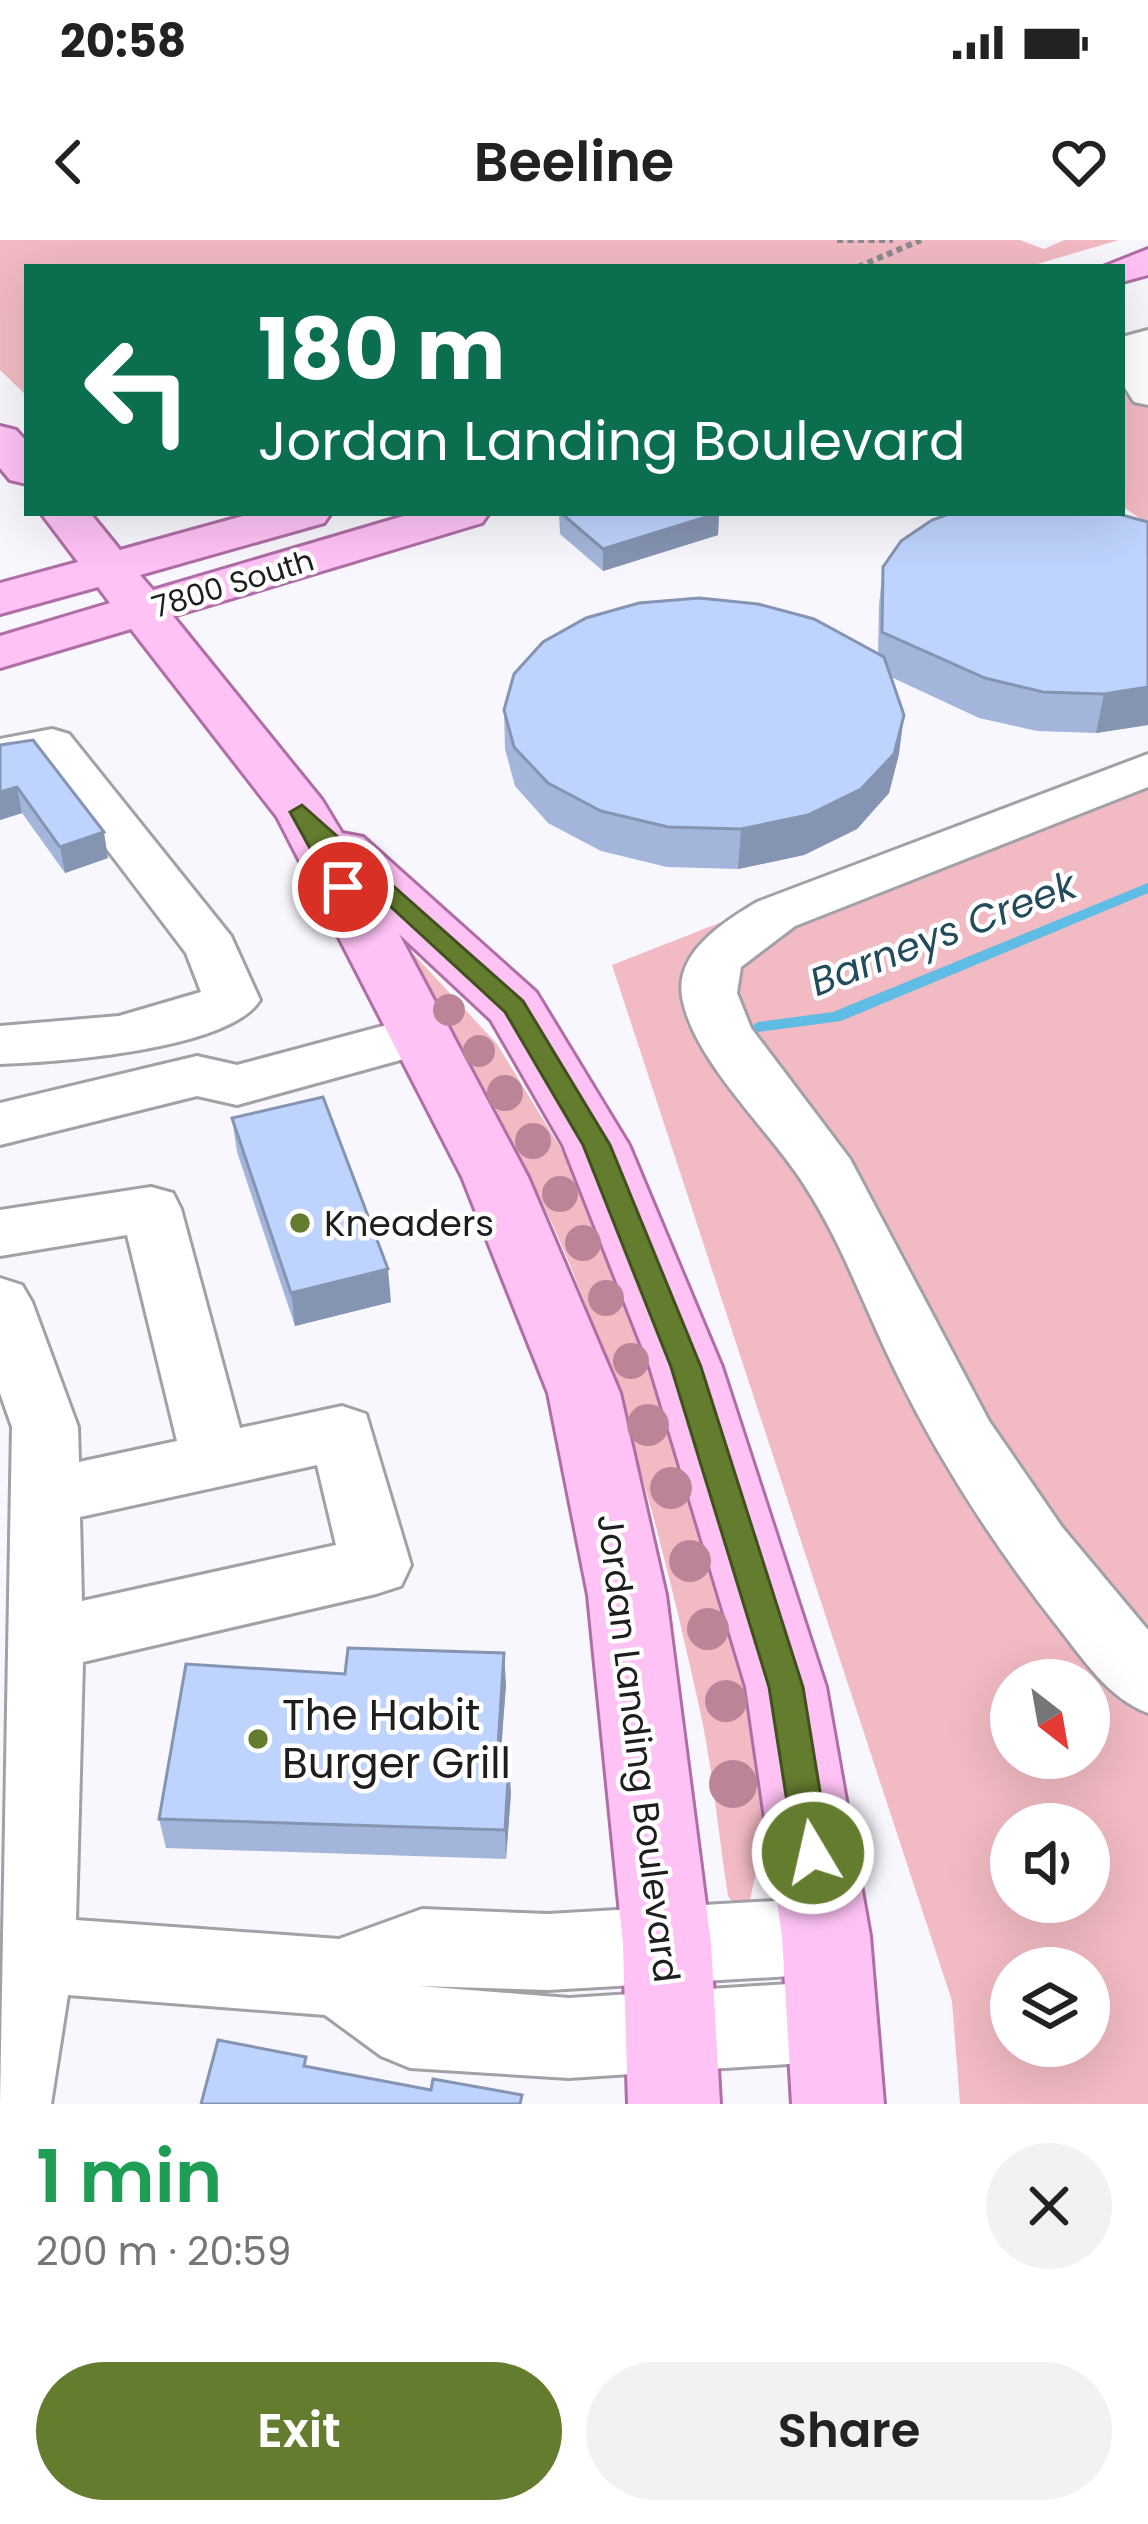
<!DOCTYPE html>
<html lang="en">
<head>
<meta charset="utf-8">
<style>
	body { margin:0; font-family:Poppins,sans-serif; background:#f2f2f2; color:#222; height:100vh; display:flex; flex-direction:column; font-size:45px; white-space:nowrap }
	* { box-sizing:border-box; margin:0 }
	p { font-size:39px; color:#767676 }
	.icon { flex:none; width:66px; height:66px; fill:none; stroke:currentColor; stroke-width:2; stroke-linecap:round; stroke-linejoin:round }
	.map { position:relative; height:1864px; overflow:hidden }
	.drawer { display:flex; flex-direction:column; background:#fff; flex:1 }
	.drawer>* { flex:none }
	.top-card { position:absolute; left:24px; top:24px; width:1101px; height:252px; border-radius:0px; box-shadow:0 12px 48px #0002; background:#0b6e4f; color:#fff; overflow:hidden }
	.needle { width:78px; rotate:149deg }
	.buttons { position:absolute; left:990px; top:1419px; display:grid; gap:24px }
	.buttons a { display:grid; place-items:center; width:120px; height:120px; border-radius:50%; background:#fff; box-shadow:0 12px 48px #0002; font-size:60px }
	.pin { position:absolute; display:grid; place-items:center; width:102px; height:102px; color:#fff; margin:-51px; border:6px solid #fff; border-radius:50%; box-shadow:0 3px 12px #0007 }
	.me { position:absolute; width:132px; margin:-66px; rotate:351deg; stroke-linejoin:round; filter:drop-shadow(0 0 9px #0008) }
	.turn { display:flex; align-items:center; gap:42px; height:252px; padding:0 36px; font-size:54px }
	.turn .icon { width:156px; height:156px; stroke-width:2.5 }
	.turn b { display:block; font-size:84px; line-height:102px }
	.round { display:grid; place-items:center; flex:none; width:126px; height:126px; border-radius:63px; background:#f2f2f2 }
	.head { display:flex; align-items:center; justify-content:space-between; height:204px; padding:0 36px }
	h1 { font-size:72px; font-weight:600; line-height:90px; color:#1e9e55 }
	.primary-button { display:flex; gap:24px; margin-top:auto; padding:24px 36px }
	.primary-button a { flex:1; height:138px; border-radius:72px; background:#647c2e; color:#fff; font-size:48px; font-weight:600; line-height:138px; text-align:center }
	.primary-button a+a { background:#f2f2f2; color:#222 }
	.status { display:flex; justify-content:space-between; align-items:center; height:84px; padding:0 60px; background:#fff; direction:ltr }
	.status svg { height:33px; fill:currentColor }
	header { display:flex; justify-content:space-between; align-items:center; height:156px; padding:0 36px; background:#fff; font-size:54px; font-weight:600 }
	.map>svg:first-child { display:block }
	.green { fill:#f2bac3; fill-rule:evenodd }
	.lines { fill:none; stroke-linecap:round; stroke-linejoin:round }
	.stream { fill:#5fbce4; fill-rule:evenodd }
	.minor-casing { stroke:#a2a1a7; stroke-width:6 }
	.major-casing { stroke:#af6ea5; stroke-width:6 }
	.path { stroke:#8b8a8f; stroke-width:6; stroke-dasharray:6 4.5; stroke-linecap:butt }
	.minor { fill:#fff; fill-rule:evenodd }
	.major { fill:#fec2f4; fill-rule:evenodd }
	.tree { fill:#bc8597 }
	.wall { fill:#a3b5da }
	.shaded-wall { fill:#8594b1 }
	.building { fill:#bed3fd; stroke:#8594b1; stroke-width:3 }
	.route { fill:#647c2e; stroke:#41511e; stroke-width:3 }
	.poi-dot { fill:#647c2e; stroke:#fff; stroke-width:4.5 }
	.labels { text-anchor:middle; stroke-width:9; stroke-linejoin:round; paint-order:stroke }
	.far-street-label { font-size:30px; fill:#1e1e20; stroke:#fff }
	.poi-label { font-size:36px; fill:#1e1e20; stroke:#fff; text-anchor:start }
	.street-label { font-size:36px; fill:#1e1e20; stroke:#fff }
	.water-label { font-size:39px; font-style:italic; fill:#224b5c; stroke:#fff }
	.near-poi-label { font-size:42px; fill:#1e1e20; stroke:#fff; text-anchor:start }
</style>
</head>
<body>
<div class="status"><b>20:58</b><svg viewBox="0 0 49 12"><path d="M0 12V9h3v3zM5 12V6h3v6zM10 12V3h3v9zM15 12V0h3v12zM26 1h20v11H26zM47 4h2v5h-2z"/></svg></div>
<header><svg class="icon" aria-label="back" viewBox="0 0 24 24"><path d="M15 5l-7 7 7 7"/></svg>Beeline<svg class="icon" aria-label="heart" viewBox="0 0 24 24"><path d="M12 20l-8-8c-3-5 5-10 8-4 3-6 11-1 8 4z"/></svg></header>
<div class="map">
<svg width="1148" height="1864" viewBox="0 0 1148 1864">
	<rect width="100%" height="100%" fill="#f9f7fe"/>
	<!-- green -->
	<path class="green" d="M0,0h1020l24,9 20,-9h55l-92,27h-1000v129l-27,-26z
		M1148,95v189l-26,-18v-163z
		M1148,515v1349h-188l-8,-103 -340,-1036zM1011,1440h78v78h-78zM1011,1584h78v78h-78zM1011,1728h78v78h-78z
		M395,705l11,1 91,98 80,131 69,159 51,165 52,198 20,116 -21,96 -11,-1 -9,-12c-10,-63 -15,-128 -29,-190 -33,-150 -73,-307 -132,-448 -46,-110 -108,-212 -172,-313z"/>
	<g class="lines">
		<!-- stream -->
		<path class="stream" d="M1148,643v10l-307,128 -83,11 -8,-5 8,-5 75,-10z"/>
		<!-- minor casing -->
		<g class="minor-casing">
			<path id="minor" d="M1148,90v75l-14,-3 -12,-19v-46z
				M52,489l17,5 162,202 29,64c-31,50 -203,62 -260,64v-38l119,-10 82,-24 -15,-39 -146,-192 -40,8v-30z
				M1148,514v33l-353,139 -54,41 -4,26 14,35 99,131 139,262 73,106 86,103v83c-40,-15 -64,-53 -90,-86 -62,-79 -117,-163 -161,-253 -31,-62 -54,-130 -92,-188 -34,-55 -113,-126 -123,-190 -7,-44 43,-75 75,-94z
				M424,775l20,5 8,14 -8,14 -207,57 -40,-9 -197,49v-42l197,-47 40,9z
				M151,947l22,6 8,16 59,219 102,-22 24,8 45,151 -10,21 -25,8 -293,68 -7,258 263,19 83,-30 126,5 278,-16 28,11 12,27 -12,27 -28,11 -278,16 -129,-4 150,12 266,-17 29,12 12,28 -12,28 -29,12 -266,17 -159,-10 -29,-12 -56,-41 -257,-20 -17,109h-51l12,-677 -12,-34v-115l22,7 10,17 46,125 1,35 98,-21 -50,-206 -127,21v-46zM317,1225l19,80 -254,56 -2,-84z"/>
		</g>
		<!-- major casing -->
		<g class="major-casing">
			<path id="major" d="M1148,9v26l-26,7v-15h-19z
				M0,186l16,4 11,12v42l-17,-4 -10,-12z
				M41,273h49l30,37 134,-37h77l-7,10 -184,52 13,15 261,-77h75l-7,10 -309,93 149,184 20,33 21,4 173,155 93,153 93,222 104,320 44,249 14,168h-92l-10,-168 -36,-249 -96,-320 -87,-222 -72,-125 -92,-86 129,243 92,216 46,202 45,349 9,160h-92l-5,-160 -35,-349 -40,-202 -86,-216 -185,-360 -146,-188 -131,39v-32l110,-33 -12,-16 -98,27v-31l78,-21z"/>
		</g>
		<!-- path -->
		<path class="path" d="M837,0h56
			M858,27l63,-27"/>
		<!-- minor -->
		<use href="#minor" class="minor"/>
		<!-- major -->
		<use href="#major" class="major"/>
	</g>
	<!-- trees -->
	<g class="tree">
		<circle cx="449" cy="770" r="16"/>
		<circle cx="479" cy="811" r="16"/>
		<circle cx="505" cy="853" r="18"/>
		<circle cx="533" cy="901" r="18"/>
		<circle cx="560" cy="954" r="18"/>
		<circle cx="583" cy="1003" r="18"/>
		<circle cx="606" cy="1058" r="18"/>
		<circle cx="631" cy="1121" r="18"/>
		<circle cx="648" cy="1185" r="21"/>
		<circle cx="671" cy="1248" r="21"/>
		<circle cx="690" cy="1321" r="21"/>
		<circle cx="708" cy="1389" r="21"/>
		<circle cx="726" cy="1461" r="21"/>
		<circle cx="733" cy="1544" r="24"/>
	</g>
	<!-- wall -->
	<path class="wall" d="M559,273h160l-1,22 -115,36 -43,-37z
		M1148,282v203l-52,8 -59,-2 -58,-13 -88,-41 8,77 -10,39 -32,36 -53,26 -66,14 -71,-2 -66,-16 -53,-28 -33,-37 -10,-37 -1,-39 374,-55 1,-50 4,-38z
		M0,505l108,113 -43,15 -43,-60 -22,7z
		M232,878l159,184 -96,24 -58,-174z
		M506,1444l-6,78 11,31 -5,66 -340,-11 -7,-29z"/>
	<!-- shaded-wall -->
	<path class="shaded-wall" d="M719,273l-1,22 -115,36v-22z
		M1148,447v38l-52,8 8,-39z
		M904,475l-5,39 -10,39 -32,36 -53,26 -66,14 3,-40z
		M17,547l5,26 -22,7v-28z
		M104,592l4,26 -43,15 -5,-26z
		M388,1029l3,33 -96,24 -4,-33z
		M504,1413l2,31 -8,108 -1,-30z
		M509,1523l2,30 -5,66 -1,-29z"/>
	<!-- building -->
	<path class="building" d="M561,273h158l-116,36z
		M952,273h163l33,9v165l-44,7 -61,-2 -58,-14 -103,-46 1,-65 18,-26 31,-21z
		M699,358l59,6 56,15 70,38 20,58 -10,39 -33,35 -53,26 -67,14 -73,-2 -67,-16 -53,-28 -34,-36 -10,-37 10,-36 29,-32 43,-24 53,-15z
		M33,500l71,92 -44,15 -43,-60 -17,5v-47z
		M323,857l65,172 -97,24 -59,-175z
		M348,1408l156,5 -7,109 12,1 -4,67 -346,-11 27,-155 159,10z
		M218,1800l88,17 -2,9 127,24 2,-11 89,16 -2,9h-319z"/>
	<!-- route -->
	<path class="route" d="M302,565l221,196 87,144 91,222 102,320 27,166 -5,12 -12,4 -13,-4 -5,-12 -26,-166 -98,-320 -88,-222 -78,-133 -165,-152 15,27 -12,7 -9,-2 -44,-80z"/>
	<!-- markers -->
	<g class="poi-dot">
		<circle cx="300" cy="983" r="12"/>
		<circle cx="258" cy="1499" r="12"/>
	</g>
	<g class="labels">
		<!-- far-street labels -->
		<g class="far-street-label">
			<text transform="translate(233 344) rotate(-17)" y="10">7800 South</text>
		</g>
		<!-- poi labels -->
		<g class="poi-label">
			<text x="324" y="996">Kneaders</text>
		</g>
		<!-- street labels -->
		<g class="street-label">
			<text transform="translate(639 1508) rotate(83)" y="13">Jordan Landing Boulevard</text>
		</g>
		<!-- water labels -->
		<g class="water-label">
			<text transform="translate(943 693) rotate(-21)" y="14">Barneys Creek</text>
		</g>
		<!-- near-poi labels -->
		<g class="near-poi-label">
			<text x="282" y="1490">The Habit<tspan x="282" dy="48">Burger Grill</tspan></text>
		</g>
	</g>
</svg>
<div class="buttons">
<a><svg class="needle" viewBox="-14 -14 28 28"><path d="M0-13l5 13h-10z" fill="#e53935"/><path d="M0 13l5-13h-10z" fill="#767676"/></svg></a>
<a><svg class="icon" aria-label="sound" viewBox="0 0 24 24"><path d="M4 9h4l5-4v14l-5-4H4zM17 9q2 3 0 6"/></svg></a>
<a><svg class="icon" aria-label="layers" viewBox="0 0 24 24"><path d="M12 4l9 5-9 5-9-5zM3 14l9 5 9-5"/></svg></a>
</div>
<div class="pin" style="left:343px;top:647px;background:#d93025"><svg class="icon" aria-label="arrive" viewBox="0 0 24 24"><path d="M6 21V4h12l-3 4 3 4H6"/></svg></div>
<svg class="me" style="left:813px;top:1613px" viewBox="-20 -20 40 40"><circle r="17" fill="#647c2e" stroke="#fff" stroke-width="3"/><path d="M0-11L8 9 0 5-8 9z" fill="#fff"/></svg>
<div class="top-card">
<div class="turn"><svg class="icon" aria-label="left" viewBox="0 0 24 24"><path d="M17 20v-9H6M10 6l-5 5 5 5"/></svg><div><b>180 m</b>Jordan Landing Boulevard</div></div>
</div>
</div>
<section class="drawer">
<div class="head"><div><h1>1 min</h1><p>200 m · 20:59</p></div><a class="round"><svg class="icon" aria-label="close" viewBox="0 0 24 24"><path d="M6 6l12 12M18 6L6 18"/></svg></a></div>
<div class="primary-button"><a>Exit</a><a>Share</a></div>
</section>
</body>
</html>
